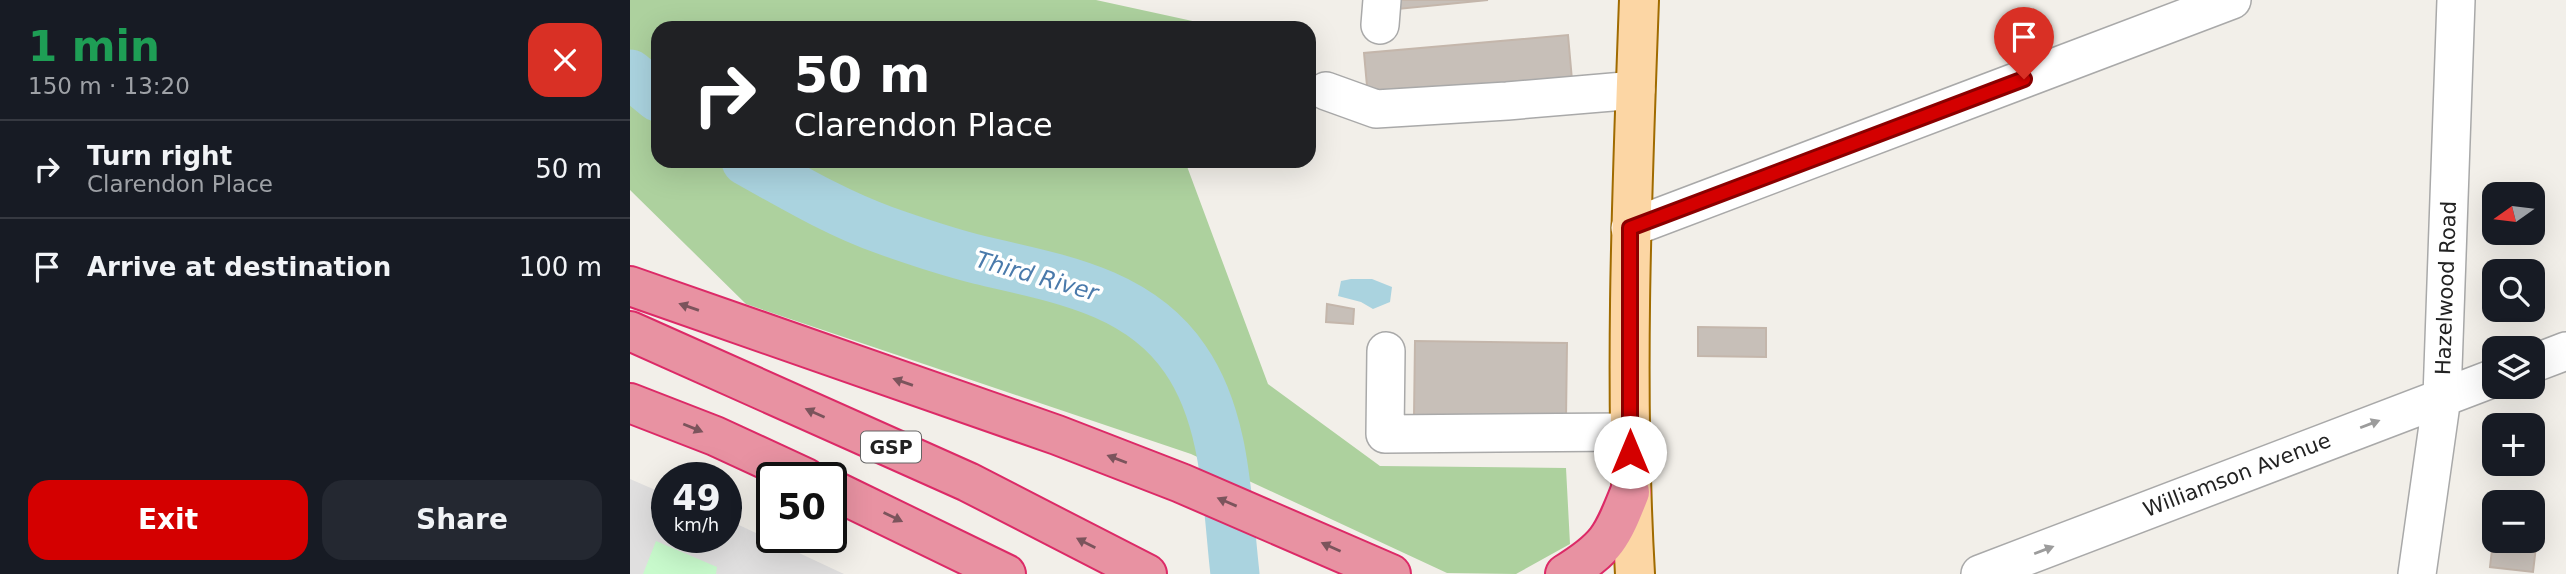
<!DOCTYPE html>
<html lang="en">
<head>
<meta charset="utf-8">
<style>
	body { margin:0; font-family:"DejaVu Sans",sans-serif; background:#242831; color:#f1f3f6; height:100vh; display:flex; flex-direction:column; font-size:26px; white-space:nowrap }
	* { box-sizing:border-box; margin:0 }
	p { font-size:23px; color:#9ea1a6 }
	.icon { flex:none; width:38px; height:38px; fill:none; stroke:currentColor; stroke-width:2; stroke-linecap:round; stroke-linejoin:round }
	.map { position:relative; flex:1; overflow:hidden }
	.drawer { display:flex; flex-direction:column; background:#171b24; width:630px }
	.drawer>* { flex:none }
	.banner { position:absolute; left:21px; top:21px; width:665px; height:147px; border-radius:21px; box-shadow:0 7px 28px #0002; background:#202124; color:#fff; overflow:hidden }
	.needle { width:46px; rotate:256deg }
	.controls { position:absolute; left:1852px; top:182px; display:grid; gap:14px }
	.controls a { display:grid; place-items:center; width:63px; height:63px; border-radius:14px; background:#171b24; box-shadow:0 7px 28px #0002; font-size:35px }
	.speed { position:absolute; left:21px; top:462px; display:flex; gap:14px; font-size:35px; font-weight:700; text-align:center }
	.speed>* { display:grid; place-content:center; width:91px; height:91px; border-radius:50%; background:#171b24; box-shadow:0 7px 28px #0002; line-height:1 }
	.speed small { font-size:18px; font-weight:400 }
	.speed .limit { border:4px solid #111; border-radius:10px; background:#fff; color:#111 }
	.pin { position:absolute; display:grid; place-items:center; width:60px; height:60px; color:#fff; margin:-72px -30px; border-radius:50% 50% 50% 0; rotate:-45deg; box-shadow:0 0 7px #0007 }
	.pin .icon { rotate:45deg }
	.me { position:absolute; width:77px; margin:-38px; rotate:0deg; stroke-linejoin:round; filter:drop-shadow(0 0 5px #0008) }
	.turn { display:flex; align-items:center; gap:24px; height:147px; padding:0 28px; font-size:32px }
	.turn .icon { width:91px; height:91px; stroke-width:2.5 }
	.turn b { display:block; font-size:49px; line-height:60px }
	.round { display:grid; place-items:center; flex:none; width:74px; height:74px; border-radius:21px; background:#242831 }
	.headline { display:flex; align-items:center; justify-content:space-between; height:119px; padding:0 28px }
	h1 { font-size:42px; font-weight:800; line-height:52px; color:#1e9e55 }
	.action { display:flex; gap:14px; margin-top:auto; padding:14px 28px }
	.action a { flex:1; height:80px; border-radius:21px; background:#d40000; color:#fff; font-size:28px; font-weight:800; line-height:80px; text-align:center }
	.action a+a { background:#242831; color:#f1f3f6 }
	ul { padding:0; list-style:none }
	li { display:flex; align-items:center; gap:21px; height:98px; padding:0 28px; border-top:2px solid #363941 }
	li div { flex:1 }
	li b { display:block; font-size:26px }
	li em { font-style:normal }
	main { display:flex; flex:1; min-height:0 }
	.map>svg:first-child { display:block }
	.residential { fill:#e0dfdf }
	.forest { fill:#add19e }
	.park { fill:#c8facc }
	.water { fill:#aad3df }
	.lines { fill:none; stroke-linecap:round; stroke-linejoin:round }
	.river { stroke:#aad3df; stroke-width:49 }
	.building { fill:#c7bfb8; stroke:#c4b6ab; stroke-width:2 }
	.minor-casing { stroke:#a9a9a9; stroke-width:40 }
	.major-casing { stroke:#a06b00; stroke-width:42 }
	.highway-casing { stroke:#dc2a67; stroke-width:42 }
	.minor { stroke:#fff; stroke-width:37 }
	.major { stroke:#fcd6a4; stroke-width:38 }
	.highway { stroke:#e892a2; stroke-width:38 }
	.oneway { fill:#7b545c }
	.oneway2 { fill:#9c9c9c }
	.route-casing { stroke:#8a0000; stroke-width:18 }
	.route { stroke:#d40000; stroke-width:12 }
	.labels { text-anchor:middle; stroke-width:7; stroke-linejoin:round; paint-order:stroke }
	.shield { fill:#fff; stroke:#646464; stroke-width:2 }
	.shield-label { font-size:19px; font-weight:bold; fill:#222 }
	.street-label { font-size:21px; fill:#222; stroke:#fff }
	.water-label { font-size:23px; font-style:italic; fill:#4a7aab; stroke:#fff }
</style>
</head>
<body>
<main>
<section class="drawer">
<div class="headline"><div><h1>1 min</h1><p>150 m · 13:20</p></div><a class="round" style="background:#d93025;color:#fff"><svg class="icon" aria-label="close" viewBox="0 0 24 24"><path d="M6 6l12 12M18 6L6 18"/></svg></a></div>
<ul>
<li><svg class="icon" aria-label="right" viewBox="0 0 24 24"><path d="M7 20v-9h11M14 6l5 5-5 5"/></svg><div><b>Turn right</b><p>Clarendon Place</p></div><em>50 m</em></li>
<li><svg class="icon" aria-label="arrive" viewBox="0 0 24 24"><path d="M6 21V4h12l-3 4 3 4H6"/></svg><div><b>Arrive at destination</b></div><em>100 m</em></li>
</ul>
<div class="action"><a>Exit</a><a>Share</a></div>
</section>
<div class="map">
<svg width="1936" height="574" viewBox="0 0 1936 574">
	<rect width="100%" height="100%" fill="#f2efe9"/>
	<!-- residential -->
	<path class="residential" d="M0,479l37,16v42h59v-18l118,55h-214z"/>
	<!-- forest -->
	<path class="forest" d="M0,0h466l101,22 -1,6h-538v133h527l83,223 112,82 186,2 4,76 -54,30 -69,-1 -256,-119 -445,-150 -116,-114z"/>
	<!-- park -->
	<path class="park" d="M26,541l61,26 -1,7h-73z"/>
	<!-- water -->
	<path class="water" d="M721,279h21l20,8 -2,15 -17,7 -12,-7 -23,-6 3,-15z"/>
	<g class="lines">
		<!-- river -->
		<path class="river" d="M0,74l28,23
			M116,161c45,25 90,52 138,69 31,11 64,22 96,30 75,18 158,30 205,99 42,60 42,145 50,215"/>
	</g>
	<!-- building -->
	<path class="building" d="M767,0h91l-90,9z
		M938,35l4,45 -204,17 -4,-44z
		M697,304l27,5 -1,15 -27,-2z
		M1068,327l68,1v29l-68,-1z
		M785,341l152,2 -1,76 -152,-2z
		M1902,512l8,1 -7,59 -43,-5 4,-35v9h38z"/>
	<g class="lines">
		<!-- minor casing -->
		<g class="minor-casing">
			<path id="minor" d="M750,25l2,-25
				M696,91l50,18 131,-8 129,-11
				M1000,228l602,-228
				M756,351l-1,83 244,-2
				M1902,364l34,-13
				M1350,574l514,-196
				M1787,574l25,-177 14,-397"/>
		</g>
		<!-- major casing -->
		<g class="major-casing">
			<path id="major" d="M1005,574c-11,-191 -3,-383 4,-574"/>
		</g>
		<!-- highway casing -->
		<g class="highway-casing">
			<path id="highway" d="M0,286l427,149 124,48 210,91
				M0,331l338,151 179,92
				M0,403l85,33 91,42
				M201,489l175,85
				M935,574c42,-26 47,-36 65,-82"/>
		</g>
		<!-- minor -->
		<use href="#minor" class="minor"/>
		<!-- major -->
		<use href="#major" class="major"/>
		<!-- highway -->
		<use href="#highway" class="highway"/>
	</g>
	<!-- one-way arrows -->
	<defs><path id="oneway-solid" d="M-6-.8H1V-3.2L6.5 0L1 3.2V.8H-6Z" transform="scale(1.75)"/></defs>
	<g class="oneway">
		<use href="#oneway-solid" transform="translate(59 307) rotate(-161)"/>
		<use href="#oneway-solid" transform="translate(273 382) rotate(-161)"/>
		<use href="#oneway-solid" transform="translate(185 413) rotate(-156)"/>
		<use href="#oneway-solid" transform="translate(63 428) rotate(22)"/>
		<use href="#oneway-solid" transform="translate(487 459) rotate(-159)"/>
		<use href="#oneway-solid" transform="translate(597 502) rotate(-157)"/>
		<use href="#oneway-solid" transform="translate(263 517) rotate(26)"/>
		<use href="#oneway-solid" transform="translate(456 543) rotate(-153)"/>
		<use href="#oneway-solid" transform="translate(701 547) rotate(-156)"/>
	</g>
	<g class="oneway2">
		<use href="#oneway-solid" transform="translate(1740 424) rotate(-21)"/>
		<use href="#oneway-solid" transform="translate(1414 550) rotate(-21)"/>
	</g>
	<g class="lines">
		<!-- route casing -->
		<g class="route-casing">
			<path id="route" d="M1000,452v-224l394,-149"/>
		</g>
		<!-- route -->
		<use href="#route" class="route"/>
	</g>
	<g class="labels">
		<!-- shield labels -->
		<rect class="shield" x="231" y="431.5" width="60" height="31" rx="5"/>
		<g class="shield-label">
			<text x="261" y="454">GSP</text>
		</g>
		<!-- street labels -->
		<g class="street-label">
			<text transform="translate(1816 288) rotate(-88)" y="7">Hazelwood Road</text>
			<text transform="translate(1607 475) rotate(-21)" y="7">Williamson Avenue</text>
		</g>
		<!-- water labels -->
		<g class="water-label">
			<text transform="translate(407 276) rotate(16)" y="8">Third River</text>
		</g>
	</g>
</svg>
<div class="controls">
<a><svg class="needle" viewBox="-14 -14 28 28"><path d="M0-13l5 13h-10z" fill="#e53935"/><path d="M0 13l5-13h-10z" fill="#9ea1a6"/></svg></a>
<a><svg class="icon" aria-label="search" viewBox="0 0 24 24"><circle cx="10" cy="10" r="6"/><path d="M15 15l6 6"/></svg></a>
<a><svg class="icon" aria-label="layers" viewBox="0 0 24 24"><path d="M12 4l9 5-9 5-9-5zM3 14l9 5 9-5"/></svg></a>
<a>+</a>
<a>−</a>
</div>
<div class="speed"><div>49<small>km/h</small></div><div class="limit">50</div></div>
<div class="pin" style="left:1394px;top:79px;background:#d93025"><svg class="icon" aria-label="arrive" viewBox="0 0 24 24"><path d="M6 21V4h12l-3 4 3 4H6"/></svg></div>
<svg class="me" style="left:1000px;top:452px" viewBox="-20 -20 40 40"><circle r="19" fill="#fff"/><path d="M0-13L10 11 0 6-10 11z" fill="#d40000"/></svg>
<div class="banner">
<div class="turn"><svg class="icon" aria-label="right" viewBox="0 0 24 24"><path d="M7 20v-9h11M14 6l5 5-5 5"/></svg><div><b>50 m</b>Clarendon Place</div></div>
</div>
</div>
</main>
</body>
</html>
